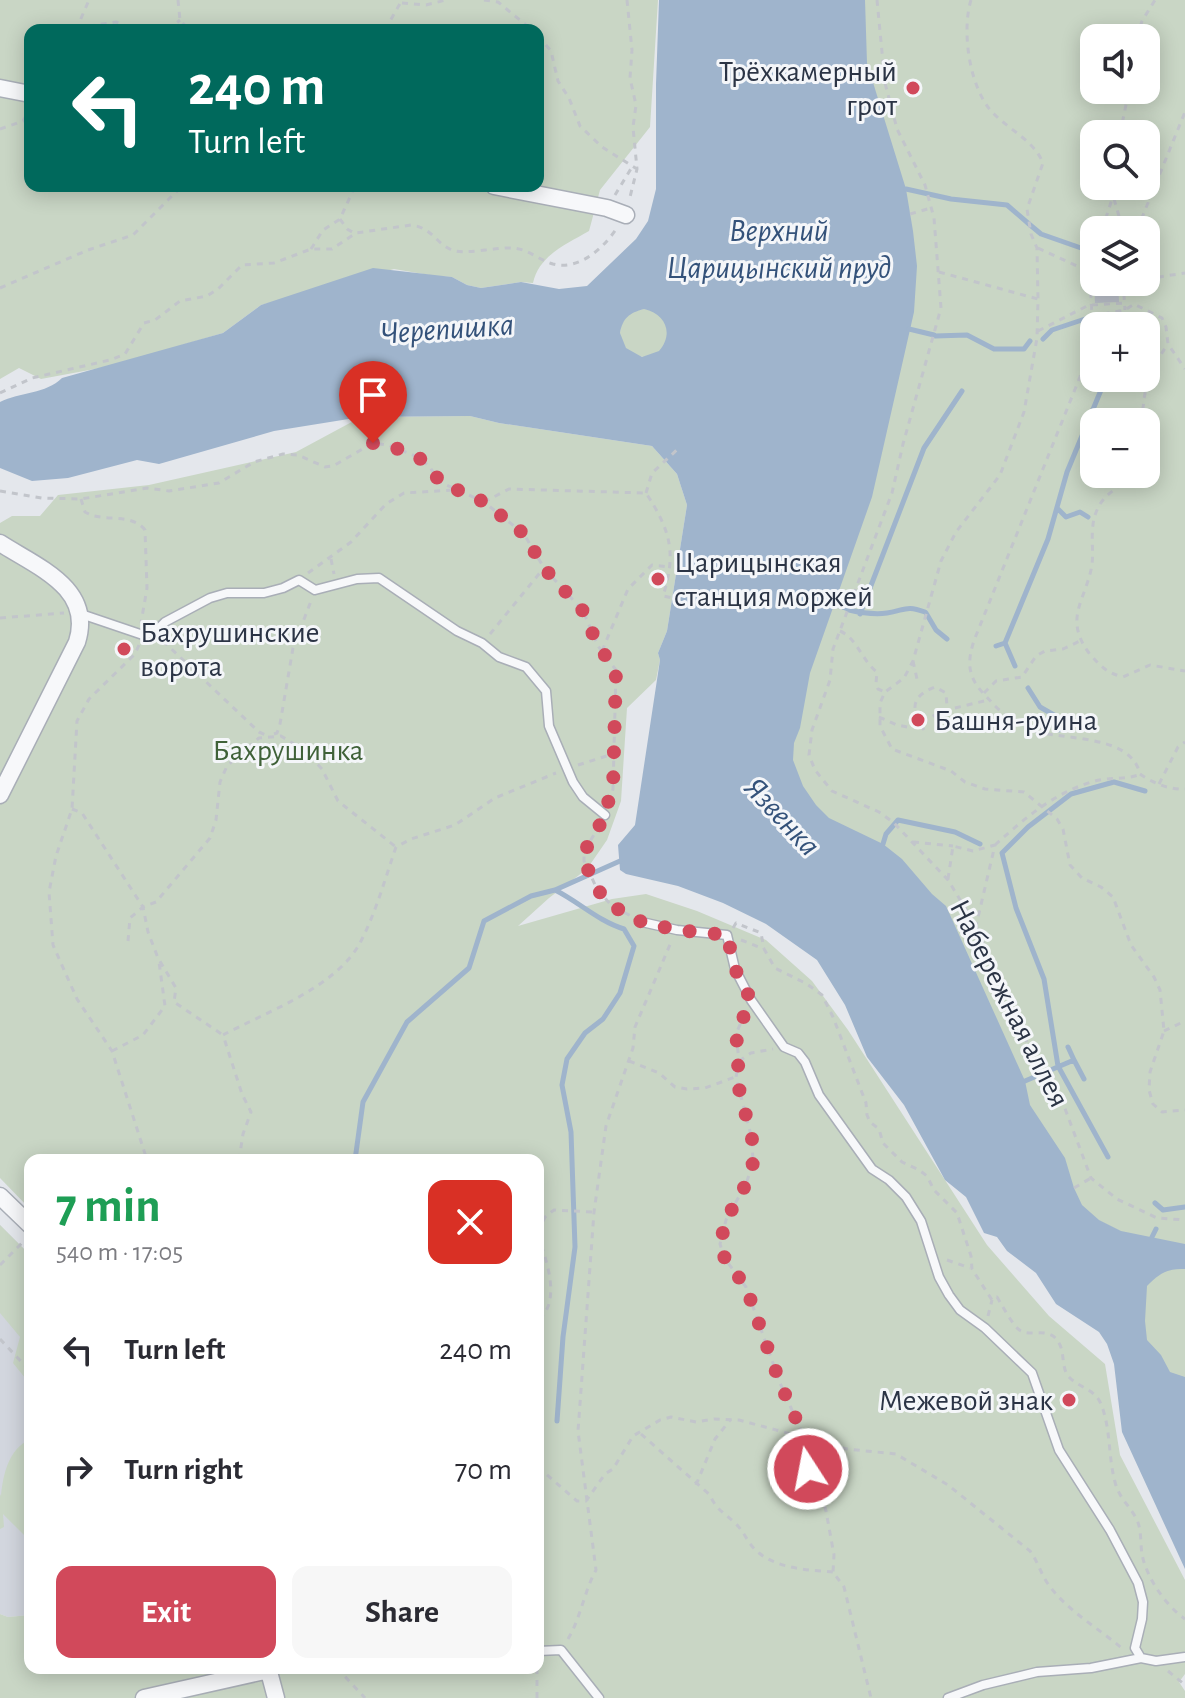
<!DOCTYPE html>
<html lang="en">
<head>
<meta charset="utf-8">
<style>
	body { margin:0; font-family:"Alegreya Sans",sans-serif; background:#f7f7f7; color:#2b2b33; height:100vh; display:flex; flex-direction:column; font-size:30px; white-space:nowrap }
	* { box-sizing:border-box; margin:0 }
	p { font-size:26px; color:#7c7c81 }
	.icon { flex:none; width:44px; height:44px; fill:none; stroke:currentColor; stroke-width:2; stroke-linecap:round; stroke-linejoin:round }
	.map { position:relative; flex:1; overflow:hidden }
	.details { position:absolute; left:24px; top:1154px; width:520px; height:520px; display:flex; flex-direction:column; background:#fff; border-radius:16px; box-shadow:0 4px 20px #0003 }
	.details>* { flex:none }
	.hud { position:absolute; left:24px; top:24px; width:520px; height:168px; border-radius:16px; box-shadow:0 4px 20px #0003; background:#00695c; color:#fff; overflow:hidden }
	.buttons { position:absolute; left:1080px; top:24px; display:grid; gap:16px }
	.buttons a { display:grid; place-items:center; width:80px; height:80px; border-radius:16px; background:#fff; box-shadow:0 4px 20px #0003; font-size:40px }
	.pin { position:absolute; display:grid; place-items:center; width:68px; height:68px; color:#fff; margin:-82px -34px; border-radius:50% 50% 50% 0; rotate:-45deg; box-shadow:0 0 8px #0007 }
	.pin .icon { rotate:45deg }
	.me { position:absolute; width:88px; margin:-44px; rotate:349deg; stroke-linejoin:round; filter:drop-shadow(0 0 6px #0008) }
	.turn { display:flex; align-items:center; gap:28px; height:168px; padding:0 32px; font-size:36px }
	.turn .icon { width:104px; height:104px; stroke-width:2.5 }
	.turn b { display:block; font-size:56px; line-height:68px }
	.round { display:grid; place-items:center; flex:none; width:84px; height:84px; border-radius:16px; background:#f7f7f7 }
	.head { display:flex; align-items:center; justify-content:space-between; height:136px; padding:0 32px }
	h1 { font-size:48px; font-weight:700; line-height:60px; color:#1e9e55 }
	.action { display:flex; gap:16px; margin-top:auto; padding:16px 32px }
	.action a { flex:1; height:92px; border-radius:16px; background:#d1495b; color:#fff; font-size:32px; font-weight:700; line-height:92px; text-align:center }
	.action a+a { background:#f7f7f7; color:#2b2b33 }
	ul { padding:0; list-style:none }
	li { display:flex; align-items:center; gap:24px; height:120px; padding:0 32px }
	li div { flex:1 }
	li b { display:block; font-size:30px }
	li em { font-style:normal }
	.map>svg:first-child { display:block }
	.built { fill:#d2d6de }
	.green { fill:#c9d6c5; fill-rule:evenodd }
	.water { fill:#9fb4cc; fill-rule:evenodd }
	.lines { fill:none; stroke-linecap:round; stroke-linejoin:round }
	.stream { stroke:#9fb4cc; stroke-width:5 }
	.building { fill:#bbc0ca }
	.lane-casing { stroke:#a9aeb7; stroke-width:11 }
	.street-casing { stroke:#a9aeb7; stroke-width:19 }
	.path { stroke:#c2c5cb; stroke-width:3; stroke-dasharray:6 6; stroke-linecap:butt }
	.lane { stroke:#f7f8fa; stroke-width:8 }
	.street { stroke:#f7f8fa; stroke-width:16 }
	.route { stroke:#d1495b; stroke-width:14; stroke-dasharray:0 25.2 }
	.poi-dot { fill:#d1495b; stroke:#f4f6f9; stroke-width:3 }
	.labels { text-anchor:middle; stroke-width:6; stroke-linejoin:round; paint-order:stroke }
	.poi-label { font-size:30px; fill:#2b3445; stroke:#f4f6f9; text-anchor:start }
	.park-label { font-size:30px; fill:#3f6138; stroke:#f4f6f9 }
	.street-label { font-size:30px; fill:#2b3445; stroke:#f4f6f9 }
	.water-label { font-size:32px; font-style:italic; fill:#34527a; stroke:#f4f6f9 }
</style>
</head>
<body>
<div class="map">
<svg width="1185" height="1698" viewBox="0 0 1185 1698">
	<rect width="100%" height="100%" fill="#e4e7ec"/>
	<!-- built -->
	<path class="built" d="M0,1225l30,30v360l-22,2 -8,-3z"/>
	<!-- green -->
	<path class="green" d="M0,0h658l-8,127 -50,63 -11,41c-22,13 -50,24 -56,52l-12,-1 -40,6 -14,-3 -15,-8 -17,-1 -41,-7 -133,36 -38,28 -112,33 -70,13 -22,-11 -19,11zM30,30h508v156h-508z
		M770,0h415v1468l-54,-145 -371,-475zM1094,38h52v52h-52zM1094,134h52v52h-52zM1094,230h52v52h-52zM1094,326h52v52h-52zM1094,422h52v52h-52z
		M620 333a24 24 0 1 1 48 0a24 24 0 1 1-48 0Z
		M470,416l29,7 153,23 25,28 10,31 -20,126 -9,22 2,7 -4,20 -29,28 -6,93 -14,39 -20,29 -38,29 -31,28 94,-27 34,-5 51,17 69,29 46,41 36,49 139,215 62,71 56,48 15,91 65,125v94l-6,8 6,9v7h-1185v-84l8,3 22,-2v53h508v-508h-508v49l-30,-31v-655l12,-7h28l18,-21 91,-10 147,-33 65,-35z
		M0,1225l30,30v129l-17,-21 7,-26 -20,-24z
		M30,1439v102l-27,-27 1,13 -4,2v-35l1,2c2,-21 7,-46 29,-57z"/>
	<!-- water -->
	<path class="water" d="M659,0h206l2,63 39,126 7,42 4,35 -3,46 -42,185 -62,176 -10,55 -6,15 -1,17 10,26 13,19 13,13 54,26 19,15 30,35 14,12 79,175 5,24 35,53 9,30 8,17 17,15 22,11 64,13v25c-18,-1 -26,5 -38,17l-2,35 2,19 14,15 9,17 15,5v192l-63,-137 -8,-68 -7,-20 -8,-12 -43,-28 -20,-31 -29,-22 -10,-14 -13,-4 -18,-36 -21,-17 -41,-75 -37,-48 -22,-52 -28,-45 -51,-36 -43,-21 -45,-17 -52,-12 -6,-4 -2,-25 17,-20 25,-165 -2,-7 9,-22 20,-126 -10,-31 -25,-28 -153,-23 -29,-7 -109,1 -87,14 -115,33 -22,-4 -69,18 -36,3 -32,-13v-66c20,-10 46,-8 62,-24l161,-45 38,-28 112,-37 79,9 15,8 14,3 40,-6 38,7 28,-3 49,-47 12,-18 8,-32v-105zM644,309c22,5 30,25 15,42l-17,6 -16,-9 -6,-15c3,-15 9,-20 24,-24z"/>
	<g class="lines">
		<!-- stream -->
		<path class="stream" d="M906,189l45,10 56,6 22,19
			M1029,224l12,10 40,14
			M909,329l25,6
			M935,336l32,-1 27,14h30l6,-8
			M1043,339l9,-9 33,-11
			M1057,508l9,9 14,-5 8,5
			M834,604l14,5
			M849,610c13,3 24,5 38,3 19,-3 19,-8 38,-1
			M926,613l10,17 11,9
			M860,614l64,-166 38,-57
			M1005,643l10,23
			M996,646l9,-3 43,-104 19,-67 39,-94
			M1028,688l12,19 14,8 5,15
			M883,844l3,-10 12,-14 57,12 25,12
			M555,890c24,12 43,31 69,39l10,17 -14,47 -17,26 -18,14 -18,26 -5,26 9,47 4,115 -12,90 -6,84
			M1068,1047l6,13
			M1025,1081l49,-21 10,19
			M1108,1157l-50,-91 -14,-87 -28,-71 -14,-55 26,-26 43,-33 43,-12 31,9
			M355,1160l8,-58 44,-80 62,-54 15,-47 47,-25 24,-6 65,-29
			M1155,1203l8,7 22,-3
			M1152,1237l4,-8"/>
	</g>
	<!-- building -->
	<path class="building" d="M1094,282h24l1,20 -24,1z"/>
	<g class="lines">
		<!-- lane casing -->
		<g class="lane-casing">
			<path id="lane" d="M81,614l62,21 13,-4 9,-9 45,-24 17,-5h37l19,-5 16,-8 16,10 42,-11 22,-1 78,53 25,12 17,14 27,10 20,24 3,35 24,56 10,15 22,18
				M642,922l35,8 50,5 8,34 16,31 33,47 14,6 7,9 14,33 53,74 17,11 17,17 15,24 18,56 10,18 11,15 25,18 47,45 27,77 51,80 28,53 5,19 -1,17 -7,29 6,10
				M538,1651l23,-1 38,48
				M948,1698l35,-13 54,-13 54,-4 50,-10 15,3 29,-4"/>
		</g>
		<!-- street casing -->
		<g class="street-casing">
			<path id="street" d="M0,88l30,6
				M494,186l113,22 19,7
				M0,543c37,24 94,45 77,99l-77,153
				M0,1196l30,29
				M268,1668l8,30
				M144,1698l125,-28"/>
		</g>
		<!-- path -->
		<path class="path" d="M178,0l2,20 9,10
			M484,0l14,2 34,28
			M627,0l5,50 -2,28 6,27 -3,22 4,42 -8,32
			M877,0l8,83 12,46 28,56 9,33 7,90 -38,136 -11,49 -59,156 -3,31 -18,50 -3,25 6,15 17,21 47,21 15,11 54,57 28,46 72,164 16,16 27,72 26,21 40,19 28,2
			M971,0c-10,32 -1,91 23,114 17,17 40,27 49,49l-16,46 4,25 6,14 1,51 -1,39 -13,74 -24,63 -44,57 -15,29 -28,100 -9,17 -19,14 -5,11v23l12,23 59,22 14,11 20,7 39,3 33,27 6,10 7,36 12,13 19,9 12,10 18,48 23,32 6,13 4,41 -14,41 -1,18 4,14 9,8 23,-2
			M402,3l24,2 20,-5
			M77,28l39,-6 20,8
			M76,30l13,-30
			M168,30l12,-10
			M385,30l17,-30
			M538,36l13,15 7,30 11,17 11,28 22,21 35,22
			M1137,38l5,-17 13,-21
			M0,129l23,-8 7,-12
			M1120,134l9,-44
			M615,195l17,-28
			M1114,199l9,31
			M910,214l21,-6
			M340,219l7,10 7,4
			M1102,230l11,-34v-10
			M1137,230l48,-118
			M1038,248l52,24
			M311,249l12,-19 17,-11 15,-33
			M1089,261l5,-11
			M1094,262l-5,-1 3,55 33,-6 9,-6 28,14 4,9 2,17 17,25
			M939,272l99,27
			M1146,279l39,-6
			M1123,282l2,28
			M0,288l88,-38 45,-15 49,-49
			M1092,305l32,-2
			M1099,315l1,11
			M1038,331l53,-27
			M1094,342l-119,296c-8,22 -8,38 8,55 13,14 25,28 43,35 30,14 104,3 114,46
			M0,393l32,-15 78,-18 15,-6 19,-31 11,-3 25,-19 27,-5 11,-7 24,-24 32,-2 37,-14h21l24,-16 55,-8c22,3 24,18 41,25 14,5 44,-3 61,-2 15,1 26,12 40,16 27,7 53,-18 65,-38
			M1142,422c2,-35 6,-49 26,-78
			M1129,474c-9,16 -24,17 -32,36 -8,18 -3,36 -5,55 -6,35 -29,53 -3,88 11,13 18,20 34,24l27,-12 35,6
			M0,491l42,7 39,1 66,-11 22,3 50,-8 35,-21 29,-8 15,1 27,12 8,-1 40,-23 15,2 30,12 11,9 11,16 44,20 40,32 20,34 39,43 15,35 18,24 -3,119 -4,14
			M646,493l6,-20 28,-26
			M81,499l4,13 6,3c18,6 42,-1 54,15l2,58 -6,35
			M484,502l25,-13 137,4c24,37 31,59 17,103l10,2
			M331,559l3,15
			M308,573l43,-31 35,-38 18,-11 50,-3
			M0,618l64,-5
			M840,631c17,7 22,30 37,41l-1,11 2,6 7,3
			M490,634l53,-65
			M163,641l96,91 7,3
			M139,645l-4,9 -46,45 -12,22 -5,88 -16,47 -7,36 4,53 24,54 35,52 35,109
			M602,651l26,-62 24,-24 17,2
			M913,661l4,18
			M984,693l12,-12 26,-4 14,-21 9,-5 18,-2 17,-8
			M879,717l18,8 15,3 6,-5
			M922,722l21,-11 45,-11
			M924,730c-13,-21 -14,-33 11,-43l11,6 1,14 3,4
			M274,734l3,-1 3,-9 13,-76 18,-47
			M578,765l35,-11
			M1140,774c13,9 29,16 45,15
			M1159,784l19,-37 7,-5
			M72,809l10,4 61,94 5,25 10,26 18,30 -2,14 49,33
			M600,825l-16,26v10l13,28 15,17 19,10
			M913,842l40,4
			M995,845c30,-27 60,-53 100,-64 14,-4 29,-1 43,-6
			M948,879l5,-33 20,5 22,-6 -19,81
			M733,928l3,-5 25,10 3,16
			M741,940l23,9 11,19 32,16 15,11 11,22 33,86 1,12 3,7 9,7 4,14 19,19 17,8 8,6 7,14 23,23 14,43 1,13 20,31 5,-3c5,8 17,31 24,34 12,6 29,-5 38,12 6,10 2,25 10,34 10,11 25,11 32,27 10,25 7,52 14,78 4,16 14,23 21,36 6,11 4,24 6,36 4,23 24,52 43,65
			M128,941l2,-23 13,-11 13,-5 54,-64 6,-18 4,-38 7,-16 32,-28 22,-2 24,15 17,18 16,32 58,46
			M745,1013l-9,21 3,27 -3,16 16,62 1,24 -7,21 -20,36 -6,24 5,15 21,28 34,96 28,63v23l14,27 4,15 8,44 -1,17 11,15 27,111
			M1164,1031l21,-10
			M112,1051l31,-16 22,-29 -6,-44
			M629,1061l30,12 16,14 12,2 18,-1 30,-11
			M739,1061l12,-8 22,-4
			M239,1160l4,-26 8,-22 -9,-18 -19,-59c43,-23 115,-48 138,-94 15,-29 24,-62 35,-94l15,-8 44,-14 40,-27 61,-25
			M1074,1188l17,-10
			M538,1232l7,-15 9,-7 39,2
			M538,1234c6,21 17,47 11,70 -2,8 -10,14 -11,23
			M947,1260l23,8
			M0,1265l26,-26
			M988,1316l4,-16
			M0,1339l30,32
			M641,1434l69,61c6,15 15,18 25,28 10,9 13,22 24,30 20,16 50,17 74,19
			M538,1467l39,34h9l19,-27 8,-5 20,-33 27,-16 11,-3 25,5 18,-3 25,1 108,29 49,5 52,31 82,66c8,11 11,23 18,33 19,27 52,45 76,66
			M696,1485l19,-46 16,-20
			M568,1639c13,-22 16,-47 28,-69l-18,-139 16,-219 12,-86 27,-78 2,-21 37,-87
			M337,1668l28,30
			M537,1668v30
			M1168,1671l17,14"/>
		<!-- lane -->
		<use href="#lane" class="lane"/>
		<!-- street -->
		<use href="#street" class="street"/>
	</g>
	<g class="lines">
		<!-- route -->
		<path class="route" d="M373,443l15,2 30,12 11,9 11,16 44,20 40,32 20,34 39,43 15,35 18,24 -3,119 -17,46 -12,16v10l13,28 15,17 30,16 35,8 50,5 8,34 16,31 -15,34 3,27 -3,16 16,62 1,24 -7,21 -20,36 -6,24 5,15 21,28 34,96 28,63v23"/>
	</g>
	<!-- markers -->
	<g class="poi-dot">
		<circle cx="913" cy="88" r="8"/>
		<circle cx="658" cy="579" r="8"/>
		<circle cx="124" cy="649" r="8"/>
		<circle cx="918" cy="720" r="8"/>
		<circle cx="1069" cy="1400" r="8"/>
	</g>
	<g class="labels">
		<!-- poi labels -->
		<g class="poi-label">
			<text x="897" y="81" text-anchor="end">Трёхкамерный<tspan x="897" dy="34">грот</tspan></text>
			<text x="674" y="572">Царицынская<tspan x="674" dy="34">станция моржей</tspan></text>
			<text x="140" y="642">Бахрушинские<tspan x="140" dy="34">ворота</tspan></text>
			<text x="934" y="730">Башня-руина</text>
			<text x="1053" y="1410" text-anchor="end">Межевой знак</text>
		</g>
		<!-- park labels -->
		<g class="park-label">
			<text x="288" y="760">Бахрушинка</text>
		</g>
		<!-- street labels -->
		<g class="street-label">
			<text transform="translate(1010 1003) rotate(63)" y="10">Набережная аллея</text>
		</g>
		<!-- water labels -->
		<g class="water-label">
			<text x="779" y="241">Верхний<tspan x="779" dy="37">Царицынский пруд</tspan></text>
			<text transform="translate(447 328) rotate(-4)" y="11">Черепишка</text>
			<text transform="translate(783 816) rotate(47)" y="11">Язвенка</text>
		</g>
	</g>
</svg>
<div class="buttons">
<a><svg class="icon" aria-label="sound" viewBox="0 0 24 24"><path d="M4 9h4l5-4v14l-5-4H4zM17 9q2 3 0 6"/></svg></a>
<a><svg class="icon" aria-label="search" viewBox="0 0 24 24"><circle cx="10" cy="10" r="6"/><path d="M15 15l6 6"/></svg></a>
<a><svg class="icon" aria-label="layers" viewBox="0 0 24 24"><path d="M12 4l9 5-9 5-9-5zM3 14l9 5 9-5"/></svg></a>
<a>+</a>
<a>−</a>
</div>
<div class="pin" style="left:373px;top:443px;background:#d93025"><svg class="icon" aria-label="arrive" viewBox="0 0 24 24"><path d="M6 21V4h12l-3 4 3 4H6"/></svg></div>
<svg class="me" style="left:808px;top:1469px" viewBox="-20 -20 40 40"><circle r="17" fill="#d1495b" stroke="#fff" stroke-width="3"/><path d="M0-11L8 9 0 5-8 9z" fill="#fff"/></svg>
<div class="hud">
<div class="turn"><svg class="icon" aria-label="left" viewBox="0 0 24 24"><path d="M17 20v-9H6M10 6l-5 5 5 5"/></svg><div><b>240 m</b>Turn left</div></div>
</div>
<section class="details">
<div class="head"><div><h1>7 min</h1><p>540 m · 17:05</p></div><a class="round" style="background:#d93025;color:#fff"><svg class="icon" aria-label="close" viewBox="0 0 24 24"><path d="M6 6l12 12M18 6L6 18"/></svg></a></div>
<ul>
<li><svg class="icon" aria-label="left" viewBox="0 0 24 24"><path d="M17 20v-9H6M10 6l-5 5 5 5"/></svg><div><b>Turn left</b></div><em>240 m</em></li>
<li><svg class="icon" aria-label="right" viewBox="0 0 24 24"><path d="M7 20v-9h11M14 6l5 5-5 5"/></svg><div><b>Turn right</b></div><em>70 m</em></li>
</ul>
<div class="action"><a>Exit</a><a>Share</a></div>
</section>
</div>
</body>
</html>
